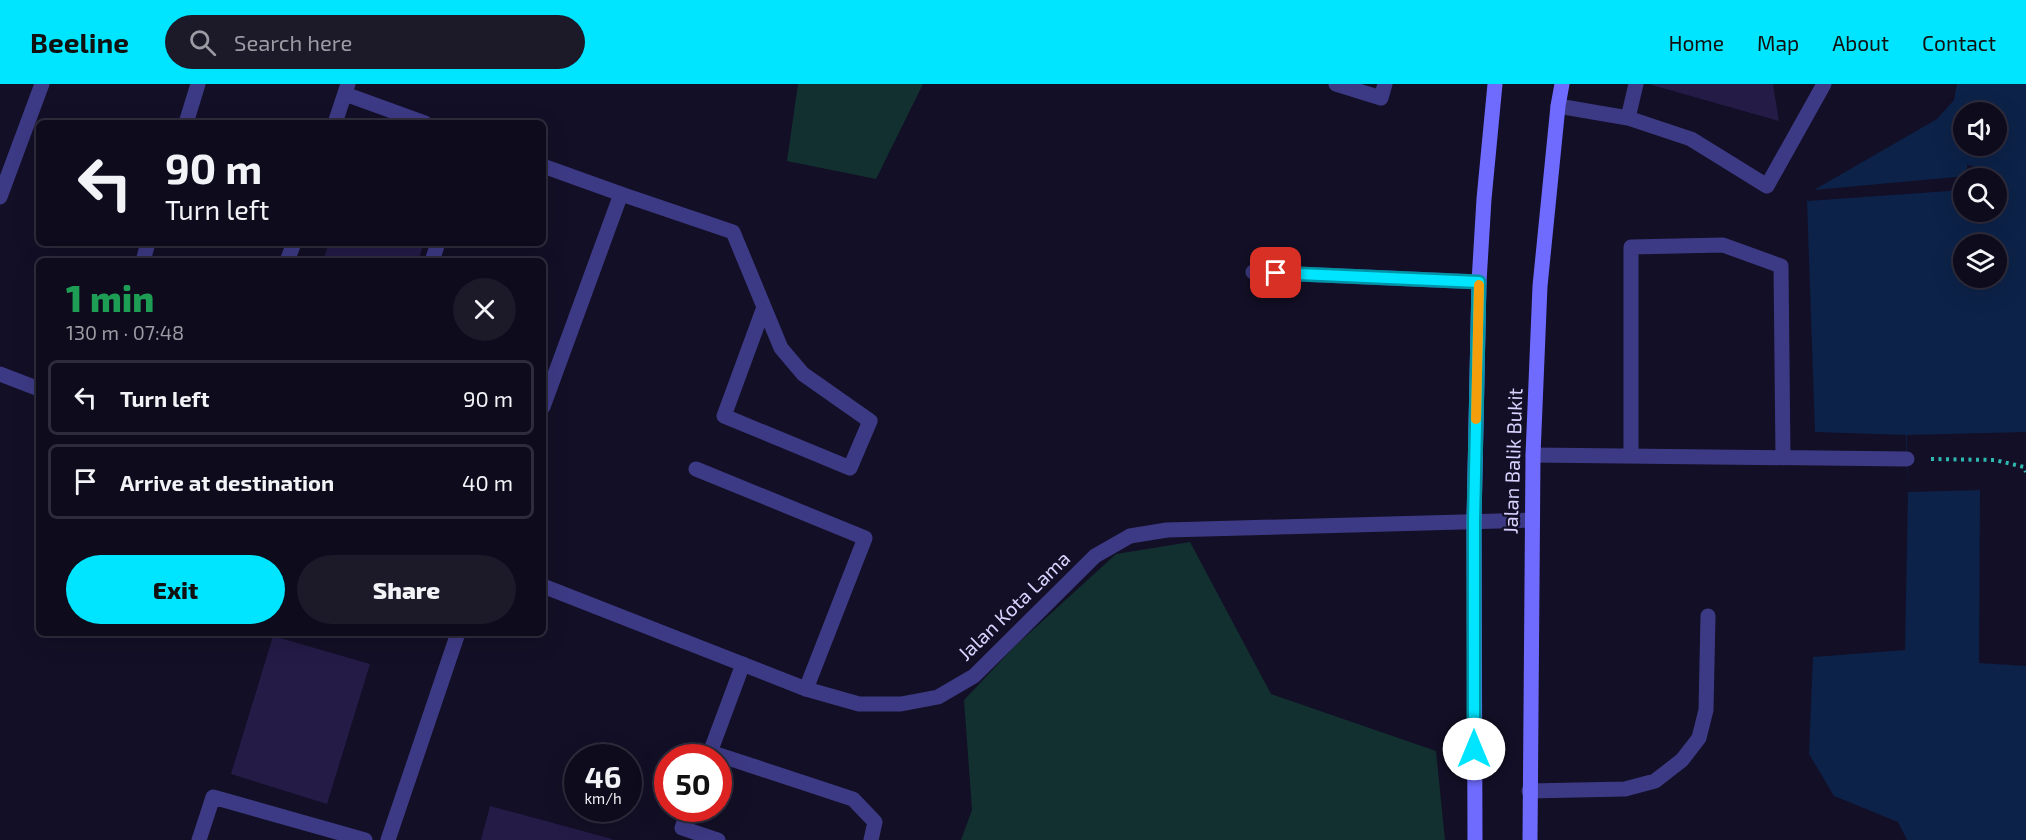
<!DOCTYPE html>
<html lang="en">
<head>
<meta charset="utf-8">
<style>
	body { margin:0; font-family:"Exo 2",sans-serif; background:#1c1929; color:#f1f3f6; height:100vh; display:flex; flex-direction:column; font-size:22px; white-space:nowrap }
	* { box-sizing:border-box; margin:0 }
	p { font-size:20px; color:#9b9ba3 }
	.icon { flex:none; width:33px; height:33px; fill:none; stroke:currentColor; stroke-width:2; stroke-linecap:round; stroke-linejoin:round }
	.map { position:relative; flex:1; overflow:hidden }
	.sheet { position:absolute; left:36px; top:174px; width:510px; height:378px; display:flex; flex-direction:column; background:#0e0b1c; border-radius:9px; box-shadow:0 6px 24px #0002,0 0 0 2px #2e2b3b }
	.sheet>* { flex:none }
	.banner { position:absolute; left:36px; top:36px; width:510px; height:126px; border-radius:9px; box-shadow:0 6px 24px #0002,0 0 0 2px #2e2b3b; background:#0e0b1c; color:#f1f3f6; overflow:hidden }
	.fabs { position:absolute; left:1953px; top:18px; display:grid; gap:12px }
	.fabs a { display:grid; place-items:center; width:54px; height:54px; border-radius:50%; background:#0e0b1c; box-shadow:0 6px 24px #0002,0 0 0 2px #2e2b3b; font-size:30px }
	.speed { position:absolute; left:564px; top:660px; display:flex; gap:12px; font-size:30px; font-weight:700; text-align:center }
	.speed>* { display:grid; place-content:center; width:78px; height:78px; border-radius:50%; background:#0e0b1c; box-shadow:0 6px 24px #0002,0 0 0 2px #2e2b3b; line-height:1 }
	.speed small { font-size:15px; font-weight:400 }
	.speed .limit { border:9px solid #d22; background:#fff; color:#111 }
	.pin { position:absolute; display:grid; place-items:center; width:51px; height:51px; color:#fff; margin:-26px; border-radius:12px; box-shadow:0 3px 9px #0006 }
	.me { position:absolute; width:66px; margin:-33px; rotate:0deg; stroke-linejoin:round; filter:drop-shadow(0 0 4px #0008) }
	.turn { display:flex; align-items:center; gap:21px; height:126px; padding:0 30px; font-size:27px }
	.turn .icon { width:78px; height:78px; stroke-width:2.5 }
	.turn b { display:block; font-size:42px; line-height:51px }
	.round { display:grid; place-items:center; flex:none; width:63px; height:63px; border-radius:32px; background:#1c1929 }
	.summary { display:flex; align-items:center; justify-content:space-between; height:102px; padding:0 30px }
	h1 { font-size:36px; font-weight:800; line-height:45px; color:#1e9e55 }
	.action { display:flex; gap:12px; margin-top:auto; padding:12px 30px }
	.action a { flex:1; height:69px; border-radius:36px; background:#00e5ff; color:#111; font-size:24px; font-weight:800; line-height:69px; text-align:center }
	.action a+a { background:#1c1929; color:#f1f3f6 }
	ul { padding:0; list-style:none }
	li { display:flex; align-items:center; gap:18px; height:75px; margin:0 12px 9px; padding:0 18px; border:3px solid #2e2b3b; border-radius:9px }
	li div { flex:1 }
	li b { display:block; font-size:22px }
	li em { font-style:normal }
	header { display:flex; align-items:center; gap:36px; box-sizing:border-box; height:84px; padding:0 30px; background:#00e5ff; color:#111 }
	header strong { font-size:28px }
	nav { display:flex; gap:33px; margin-inline-start:auto; font-size:21px }
	.search { width:420px; height:54px; background:#1c1929; display:flex; align-items:center; gap:15px; box-sizing:border-box; padding:0 21px; border-radius:33px; color:#9b9ba3; font-size:22px }
	.map>svg:first-child { display:block }
	.green { fill:#12302f }
	.water { fill:#0c2248; fill-rule:evenodd }
	.pier { fill:#130f26 }
	.building { fill:#241b47 }
	.lines { fill:none; stroke-linecap:round; stroke-linejoin:round }
	.path { stroke:#2fb8b0; stroke-width:4; stroke-dasharray:3 4.5; stroke-linecap:butt }
	.service { stroke:#3d3a85; stroke-width:15 }
	.minor { stroke:#3d3a85; stroke-width:15 }
	.tertiary { stroke:#3d3a85; stroke-width:15 }
	.secondary { stroke:#6f6bff; stroke-width:15 }
	.route-casing { stroke:#0095a6; stroke-width:15 }
	.route { stroke:#00e5ff; stroke-width:10 }
	.slow { stroke:#f59e0b; stroke-width:10 }
	.labels { text-anchor:middle; stroke-width:4.5; stroke-linejoin:round; paint-order:stroke }
	.street-label { font-size:20px; fill:#d9d4ff; stroke:#130f26 }
</style>
</head>
<body>
<header>
<strong>Beeline</strong>
<div class="search"><svg class="icon" aria-label="search" viewBox="0 0 24 24"><circle cx="10" cy="10" r="6"/><path d="M15 15l6 6"/></svg>Search here</div>
<nav><a>Home</a><a>Map</a><a>About</a><a>Contact</a></nav>
</header>
<div class="map">
<svg width="2026" height="756" viewBox="0 0 2026 756">
	<rect width="100%" height="100%" fill="#130f26"/>
	<!-- green -->
	<path class="green" d="M798,0h125l-47,95 -89,-18z
		M1190,458l81,152 165,57 9,89h-484l11,-30 -8,-110 50,-53 102,-93z"/>
	<!-- water -->
	<path class="water" d="M1957,0h69v756h-119l-9,-18 -64,-26 -25,-42 4,-97 92,-7 3,-158 -2,-57 -91,-3 -8,-231 7,-11 123,-71 17,-19zM1964,28h32v34h-32zM1964,94h32v34h-32zM1964,160h32v34h-32z"/>
	<!-- pier -->
	<path class="pier" d="M1967,81l25,5 1,8h-29l-1,12 -156,11 7,-11 153,-14z
		M2026,348v234l-47,-3 1,-173 -72,2 -1,-57z"/>
	<!-- building -->
	<path class="building" d="M1652,0h121l6,37 -127,-36z
		M329,159h95l-6,18h-95z
		M273,552l97,28 -43,140 -96,-30z
		M490,722l122,33v1h-131z"/>
	<g class="lines">
		<!-- path -->
		<path class="path" d="M1931,375l64,1 29,7 2,5"/>
		<!-- service -->
		<path class="service" d="M1336,0l45,14 4,-14
			M1558,22l70,12 63,21 76,47 57,-102
			M1628,34l8,-34
			M186,39l12,-39
			M621,110l112,38 48,116 22,26 67,47 -20,47 -126,-52 40,-109
			M143,177l5,-18
			M432,177l6,-18
			M1253,188l226,10
			M1533,371l374,4
			M1631,372v-209l92,-2 58,21 2,192
			M696,385l169,69 -59,151
			M710,668l143,47 22,23 -4,18
			M708,674l35,-94
			M1529,707l96,-2 30,-8 27,-21 17,-22 7,-28 2,-94
			M689,724l-7,20 36,12
			M199,756l14,-43 152,43"/>
		<!-- minor -->
		<path class="minor" d="M345,10l80,29
			M335,39l13,-39
			M543,82l78,28 -78,213
			M287,177l7,-18
			M0,290l39,15
			M543,502l263,103 53,15h42l37,-7 36,-21 121,-120 35,-20 37,-6 365,-10
			M388,756l70,-207"/>
		<!-- tertiary -->
		<path class="tertiary" d="M0,113l42,-113"/>
		<!-- secondary -->
		<path class="secondary" d="M1475,756l-1,-319 5,-239 5,-83 11,-115
			M1530,756l3,-385 7,-169 18,-180 4,-22"/>
	</g>
	<g class="lines">
		<!-- route casing -->
		<g class="route-casing">
			<path id="route" d="M1276,189l203,9 -5,239v228"/>
		</g>
		<!-- route -->
		<use href="#route" class="route"/>
		<!-- slow -->
		<path class="slow" d="M1476,335l3,-134"/>
	</g>
	<g class="labels">
		<!-- street labels -->
		<g class="street-label">
			<text transform="translate(1513 377) rotate(-88)" y="7">Jalan Balik Bukit</text>
			<text transform="translate(1014 522) rotate(-44)" y="7">Jalan Kota Lama</text>
		</g>
	</g>
</svg>
<div class="fabs">
<a><svg class="icon" aria-label="sound" viewBox="0 0 24 24"><path d="M4 9h4l5-4v14l-5-4H4zM17 9q2 3 0 6"/></svg></a>
<a><svg class="icon" aria-label="search" viewBox="0 0 24 24"><circle cx="10" cy="10" r="6"/><path d="M15 15l6 6"/></svg></a>
<a><svg class="icon" aria-label="layers" viewBox="0 0 24 24"><path d="M12 4l9 5-9 5-9-5zM3 14l9 5 9-5"/></svg></a>
</div>
<div class="speed"><div>46<small>km/h</small></div><div class="limit">50</div></div>
<div class="pin" style="left:1276px;top:189px;background:#d93025"><svg class="icon" aria-label="arrive" viewBox="0 0 24 24"><path d="M6 21V4h12l-3 4 3 4H6"/></svg></div>
<svg class="me" style="left:1474px;top:665px" viewBox="-20 -20 40 40"><circle r="19" fill="#fff"/><path d="M0-13L10 11 0 6-10 11z" fill="#00e5ff"/></svg>
<div class="banner">
<div class="turn"><svg class="icon" aria-label="left" viewBox="0 0 24 24"><path d="M17 20v-9H6M10 6l-5 5 5 5"/></svg><div><b>90 m</b>Turn left</div></div>
</div>
<section class="sheet">
<div class="summary"><div><h1>1 min</h1><p>130 m · 07:48</p></div><a class="round"><svg class="icon" aria-label="close" viewBox="0 0 24 24"><path d="M6 6l12 12M18 6L6 18"/></svg></a></div>
<ul>
<li><svg class="icon" aria-label="left" viewBox="0 0 24 24"><path d="M17 20v-9H6M10 6l-5 5 5 5"/></svg><div><b>Turn left</b></div><em>90 m</em></li>
<li><svg class="icon" aria-label="arrive" viewBox="0 0 24 24"><path d="M6 21V4h12l-3 4 3 4H6"/></svg><div><b>Arrive at destination</b></div><em>40 m</em></li>
</ul>
<div class="action"><a>Exit</a><a>Share</a></div>
</section>
</div>
</body>
</html>
